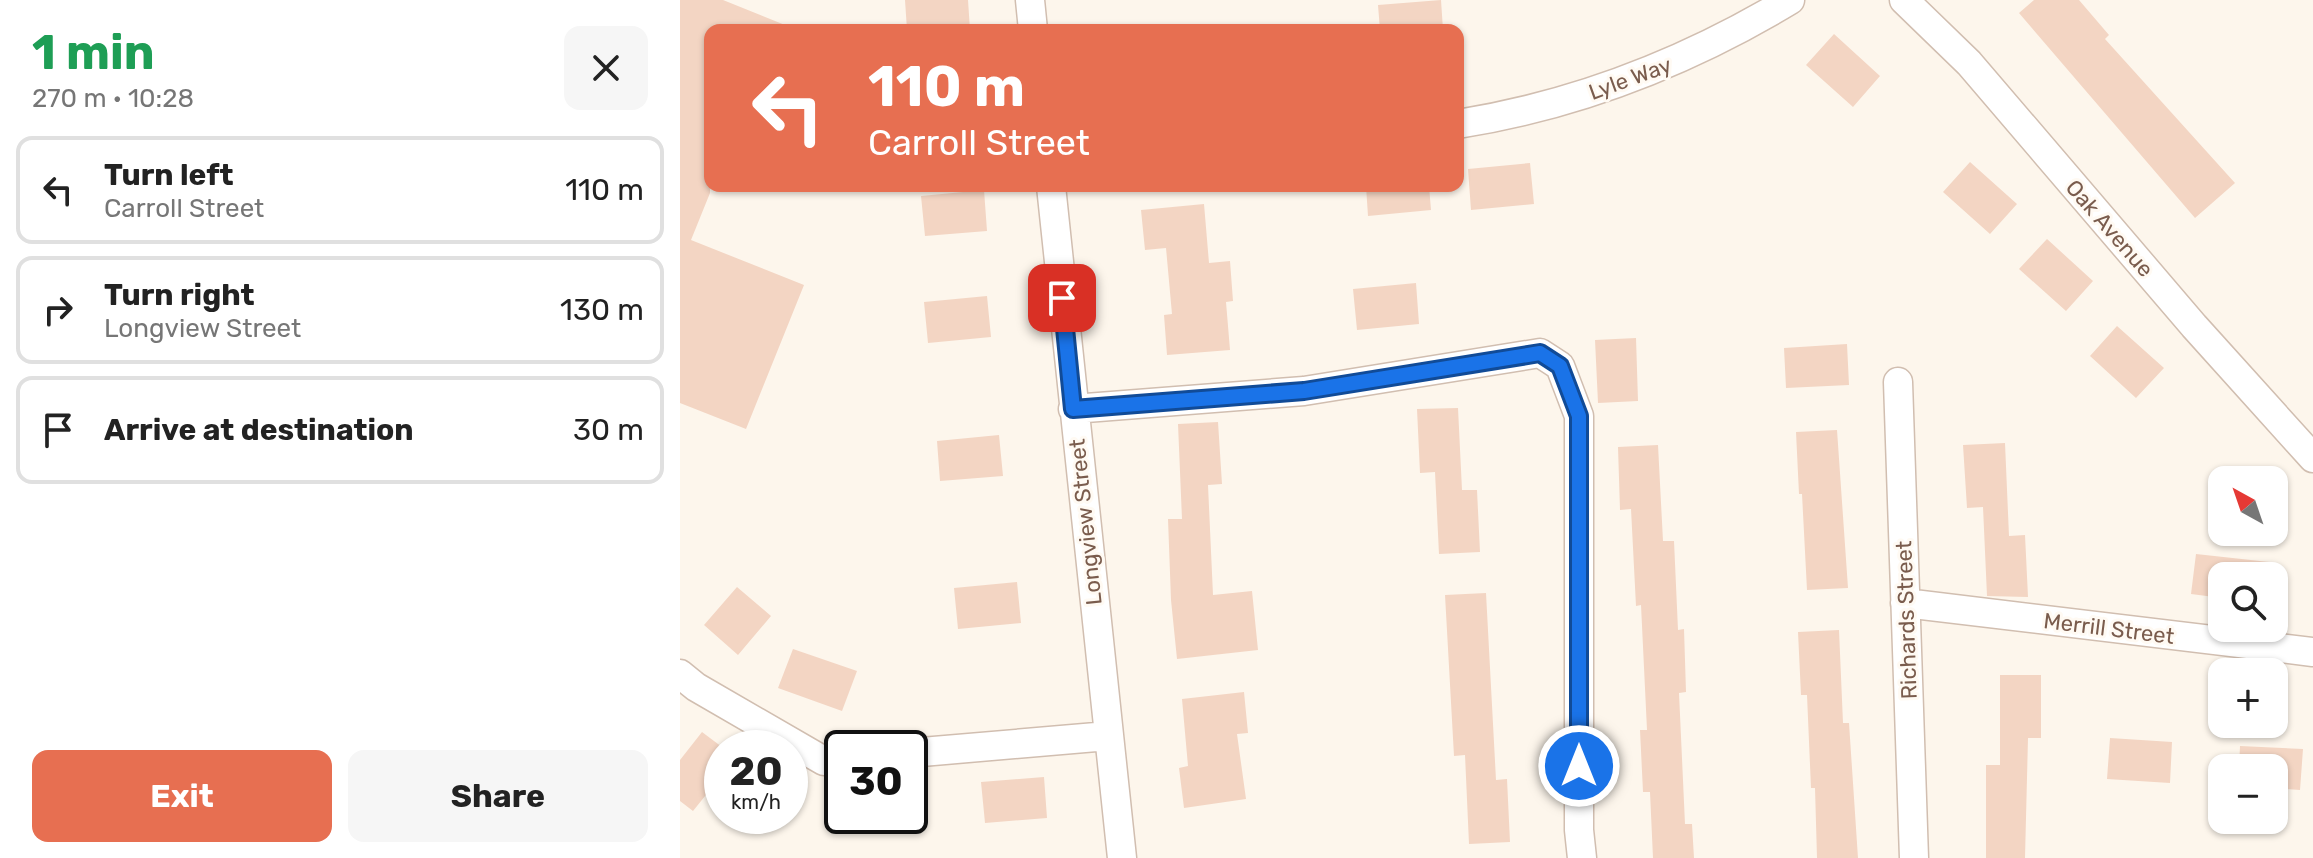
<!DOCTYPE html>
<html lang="en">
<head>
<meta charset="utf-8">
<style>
	body { margin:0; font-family:Rubik,sans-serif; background:#f6f6f6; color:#222; height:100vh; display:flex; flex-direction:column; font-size:30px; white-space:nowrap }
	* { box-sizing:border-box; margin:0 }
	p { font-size:26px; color:#767676 }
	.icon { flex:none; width:44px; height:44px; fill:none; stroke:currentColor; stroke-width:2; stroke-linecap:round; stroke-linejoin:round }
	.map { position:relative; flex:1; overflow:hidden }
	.side { display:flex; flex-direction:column; background:#fff; width:680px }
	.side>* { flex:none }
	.hud { position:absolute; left:24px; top:24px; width:760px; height:168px; border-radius:16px; box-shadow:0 2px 6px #0004; background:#e76f51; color:#fff; overflow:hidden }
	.needle { width:52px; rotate:320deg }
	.fabs { position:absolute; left:1528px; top:466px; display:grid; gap:16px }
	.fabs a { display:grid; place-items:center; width:80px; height:80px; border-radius:16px; background:#fff; box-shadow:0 2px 6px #0004; font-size:40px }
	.speed { position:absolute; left:24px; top:730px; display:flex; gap:16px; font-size:40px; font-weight:700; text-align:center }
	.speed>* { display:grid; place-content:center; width:104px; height:104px; border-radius:50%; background:#fff; box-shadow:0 2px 6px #0004; line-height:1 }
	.speed small { font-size:20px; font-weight:400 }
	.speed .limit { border:4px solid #111; border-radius:12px; background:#fff; color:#111 }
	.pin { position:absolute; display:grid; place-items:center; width:68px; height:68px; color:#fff; margin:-34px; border-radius:16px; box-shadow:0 4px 12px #0006 }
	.me { position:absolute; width:88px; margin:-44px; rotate:0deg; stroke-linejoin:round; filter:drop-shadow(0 0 6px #0008) }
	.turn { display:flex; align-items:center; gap:28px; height:168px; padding:0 32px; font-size:36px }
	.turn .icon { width:104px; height:104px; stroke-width:2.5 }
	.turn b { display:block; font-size:56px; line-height:68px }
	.round { display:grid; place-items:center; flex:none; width:84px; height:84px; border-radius:16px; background:#f6f6f6 }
	.overview { display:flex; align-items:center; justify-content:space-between; height:136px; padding:0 32px }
	h1 { font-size:48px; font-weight:700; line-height:60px; color:#1e9e55 }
	.primary-button { display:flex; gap:16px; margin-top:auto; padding:16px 32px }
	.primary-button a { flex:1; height:92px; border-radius:16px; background:#e76f51; color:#fff; font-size:32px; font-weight:700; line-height:92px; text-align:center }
	.primary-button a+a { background:#f6f6f6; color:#222 }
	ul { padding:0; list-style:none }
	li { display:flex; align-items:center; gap:24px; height:108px; margin:0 16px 12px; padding:0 16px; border:4px solid #e0e0e0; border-radius:16px }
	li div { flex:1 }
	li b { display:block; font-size:30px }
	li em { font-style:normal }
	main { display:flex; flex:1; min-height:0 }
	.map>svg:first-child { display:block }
	.building { fill:#f3d5c3 }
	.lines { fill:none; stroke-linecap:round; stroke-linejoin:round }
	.minor-casing { stroke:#d1beb0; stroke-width:31 }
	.minor { stroke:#fff; stroke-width:28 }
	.route-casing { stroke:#114b97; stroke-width:20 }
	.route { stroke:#1a73e8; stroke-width:14 }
	.labels { text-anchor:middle; stroke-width:6; stroke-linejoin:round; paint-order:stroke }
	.street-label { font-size:22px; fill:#7a5c4d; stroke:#fffaf3 }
</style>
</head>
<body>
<main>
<section class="side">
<div class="overview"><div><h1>1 min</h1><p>270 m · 10:28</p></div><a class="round"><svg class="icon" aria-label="close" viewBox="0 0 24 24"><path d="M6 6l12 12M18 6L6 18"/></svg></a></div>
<ul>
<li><svg class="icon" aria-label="left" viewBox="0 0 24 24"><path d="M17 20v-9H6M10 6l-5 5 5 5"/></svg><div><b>Turn left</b><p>Carroll Street</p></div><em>110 m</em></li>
<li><svg class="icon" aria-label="right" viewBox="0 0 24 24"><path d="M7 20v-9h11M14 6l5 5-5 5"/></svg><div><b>Turn right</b><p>Longview Street</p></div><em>130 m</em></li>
<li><svg class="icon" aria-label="arrive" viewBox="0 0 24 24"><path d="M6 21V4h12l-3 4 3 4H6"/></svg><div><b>Arrive at destination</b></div><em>30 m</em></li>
</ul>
<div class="primary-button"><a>Exit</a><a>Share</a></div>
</section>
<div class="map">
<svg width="1633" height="858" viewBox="0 0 1633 858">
	<rect width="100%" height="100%" fill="#fdf6ec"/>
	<!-- building -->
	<path class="building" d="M0,0h43l72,29 -85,1v163l-19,47 113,45 -58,144 -66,-26z
		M225,0h63l2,30h-63z
		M761,0l2,30h-63l-2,-25z
		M1354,0h45l30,35 -4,4 130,144 -40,35 -176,-205z
		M1154,34l46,42 -27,31 -47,-42z
		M1290,162l47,42 -27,30 -47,-42z
		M850,163l4,41 -63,6 -3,-41z
		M686,186h63l2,24 -63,6z
		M304,190l3,41 -62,5 -4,-40z
		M524,204l5,59 21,-2 3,40 -7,1 4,48 -63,5 -3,-40 8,-1 -6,-66 -21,2 -4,-40z
		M1367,239l46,42 -27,30 -47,-42z
		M736,283l3,41 -62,6 -4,-41z
		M307,296l4,41 -63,6 -4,-41z
		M1437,326l47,42 -28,30 -46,-42z
		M956,338l2,63 -40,2 -3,-63z
		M1167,344l2,41 -63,3 -2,-40z
		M778,408l4,82h15l3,62 -41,2 -4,-82 -15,1 -3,-64z
		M538,422l4,62 -14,1 5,110 39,-4 6,59 -81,9 -6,-59 -3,-81h14l-4,-95z
		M1157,430l11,158 -41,2 -5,-96h-3l-3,-62z
		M319,435l4,41 -63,5 -3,-40z
		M1325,443l4,93 16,-1 3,62 -41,-1 -4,-89 -16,1 -4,-63z
		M978,445l5,96h11l4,89 6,-1 2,63 -7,1 6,131h7l2,34h-41l-3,-66h-7l-3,-62h7l-6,-125 -5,1 -5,-97 -11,1 -2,-63z
		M1516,554l73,8 -1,14h-46v22l-31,-4z
		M337,582l4,41 -63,6 -4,-41z
		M57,587l34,29 -33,39 -34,-30z
		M806,593l10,187 11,-1 3,63 -41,2 -4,-89 -11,1 -9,-161z
		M1159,630l4,93h6l9,135h-41l-2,-70h-4l-4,-93h-6l-3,-63z
		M113,649l64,22 -15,40 -64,-23z
		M1320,675h41v63h-13l-3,120h-39v-93h14z
		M564,692l4,41 -11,1 9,65 -62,9 -5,-40 9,-2 -6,-67z
		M22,732l20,15v28l-29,36 -13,-10v-41z
		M1430,738l62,4 -2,41 -63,-4z
		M1560,746l63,3 -3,41 -26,-2v-20h-35z
		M364,777l3,41 -62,5 -4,-41z"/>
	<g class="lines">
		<!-- minor casing -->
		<g class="minor-casing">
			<path id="minor" d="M350,0l3,30
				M1224,0l65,63 225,263 119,132
				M778,124c119,-19 229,-62 332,-124
				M371,186l71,672
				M1218,382l16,476
				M393,409l231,-18 236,-38 20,13 19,50v414l3,28
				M1225,603l408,49
				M0,674l16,13 128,74 18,-2
				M230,753l198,-17"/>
		</g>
		<!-- minor -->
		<use href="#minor" class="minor"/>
	</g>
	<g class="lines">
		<!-- route casing -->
		<g class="route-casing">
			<path id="route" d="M382,298l11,111 231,-18 236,-38 20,13 19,50v350"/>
		</g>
		<!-- route -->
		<use href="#route" class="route"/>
	</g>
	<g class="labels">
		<!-- street labels -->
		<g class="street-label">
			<text transform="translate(950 78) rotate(-20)" y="8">Lyle Way</text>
			<text transform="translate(1430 228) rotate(49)" y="8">Oak Avenue</text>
			<text transform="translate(405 522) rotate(-96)" y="8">Longview Street</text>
			<text transform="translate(1226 620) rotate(-92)" y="8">Richards Street</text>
			<text transform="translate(1429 628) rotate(7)" y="8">Merrill Street</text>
		</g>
	</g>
</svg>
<div class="fabs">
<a><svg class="needle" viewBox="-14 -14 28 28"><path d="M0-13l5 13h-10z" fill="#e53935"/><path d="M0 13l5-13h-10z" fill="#767676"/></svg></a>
<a><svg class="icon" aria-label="search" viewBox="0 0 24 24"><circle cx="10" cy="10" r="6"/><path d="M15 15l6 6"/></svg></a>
<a>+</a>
<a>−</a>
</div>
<div class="speed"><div>20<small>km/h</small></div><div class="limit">30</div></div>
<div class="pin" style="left:382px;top:298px;background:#d93025"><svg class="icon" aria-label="arrive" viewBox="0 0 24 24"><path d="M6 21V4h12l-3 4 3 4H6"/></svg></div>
<svg class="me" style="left:899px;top:766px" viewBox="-20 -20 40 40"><circle r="17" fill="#1a73e8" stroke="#fff" stroke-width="3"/><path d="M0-11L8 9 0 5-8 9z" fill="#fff"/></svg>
<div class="hud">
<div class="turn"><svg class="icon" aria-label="left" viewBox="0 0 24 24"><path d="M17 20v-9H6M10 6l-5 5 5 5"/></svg><div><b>110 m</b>Carroll Street</div></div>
</div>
</div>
</main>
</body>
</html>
